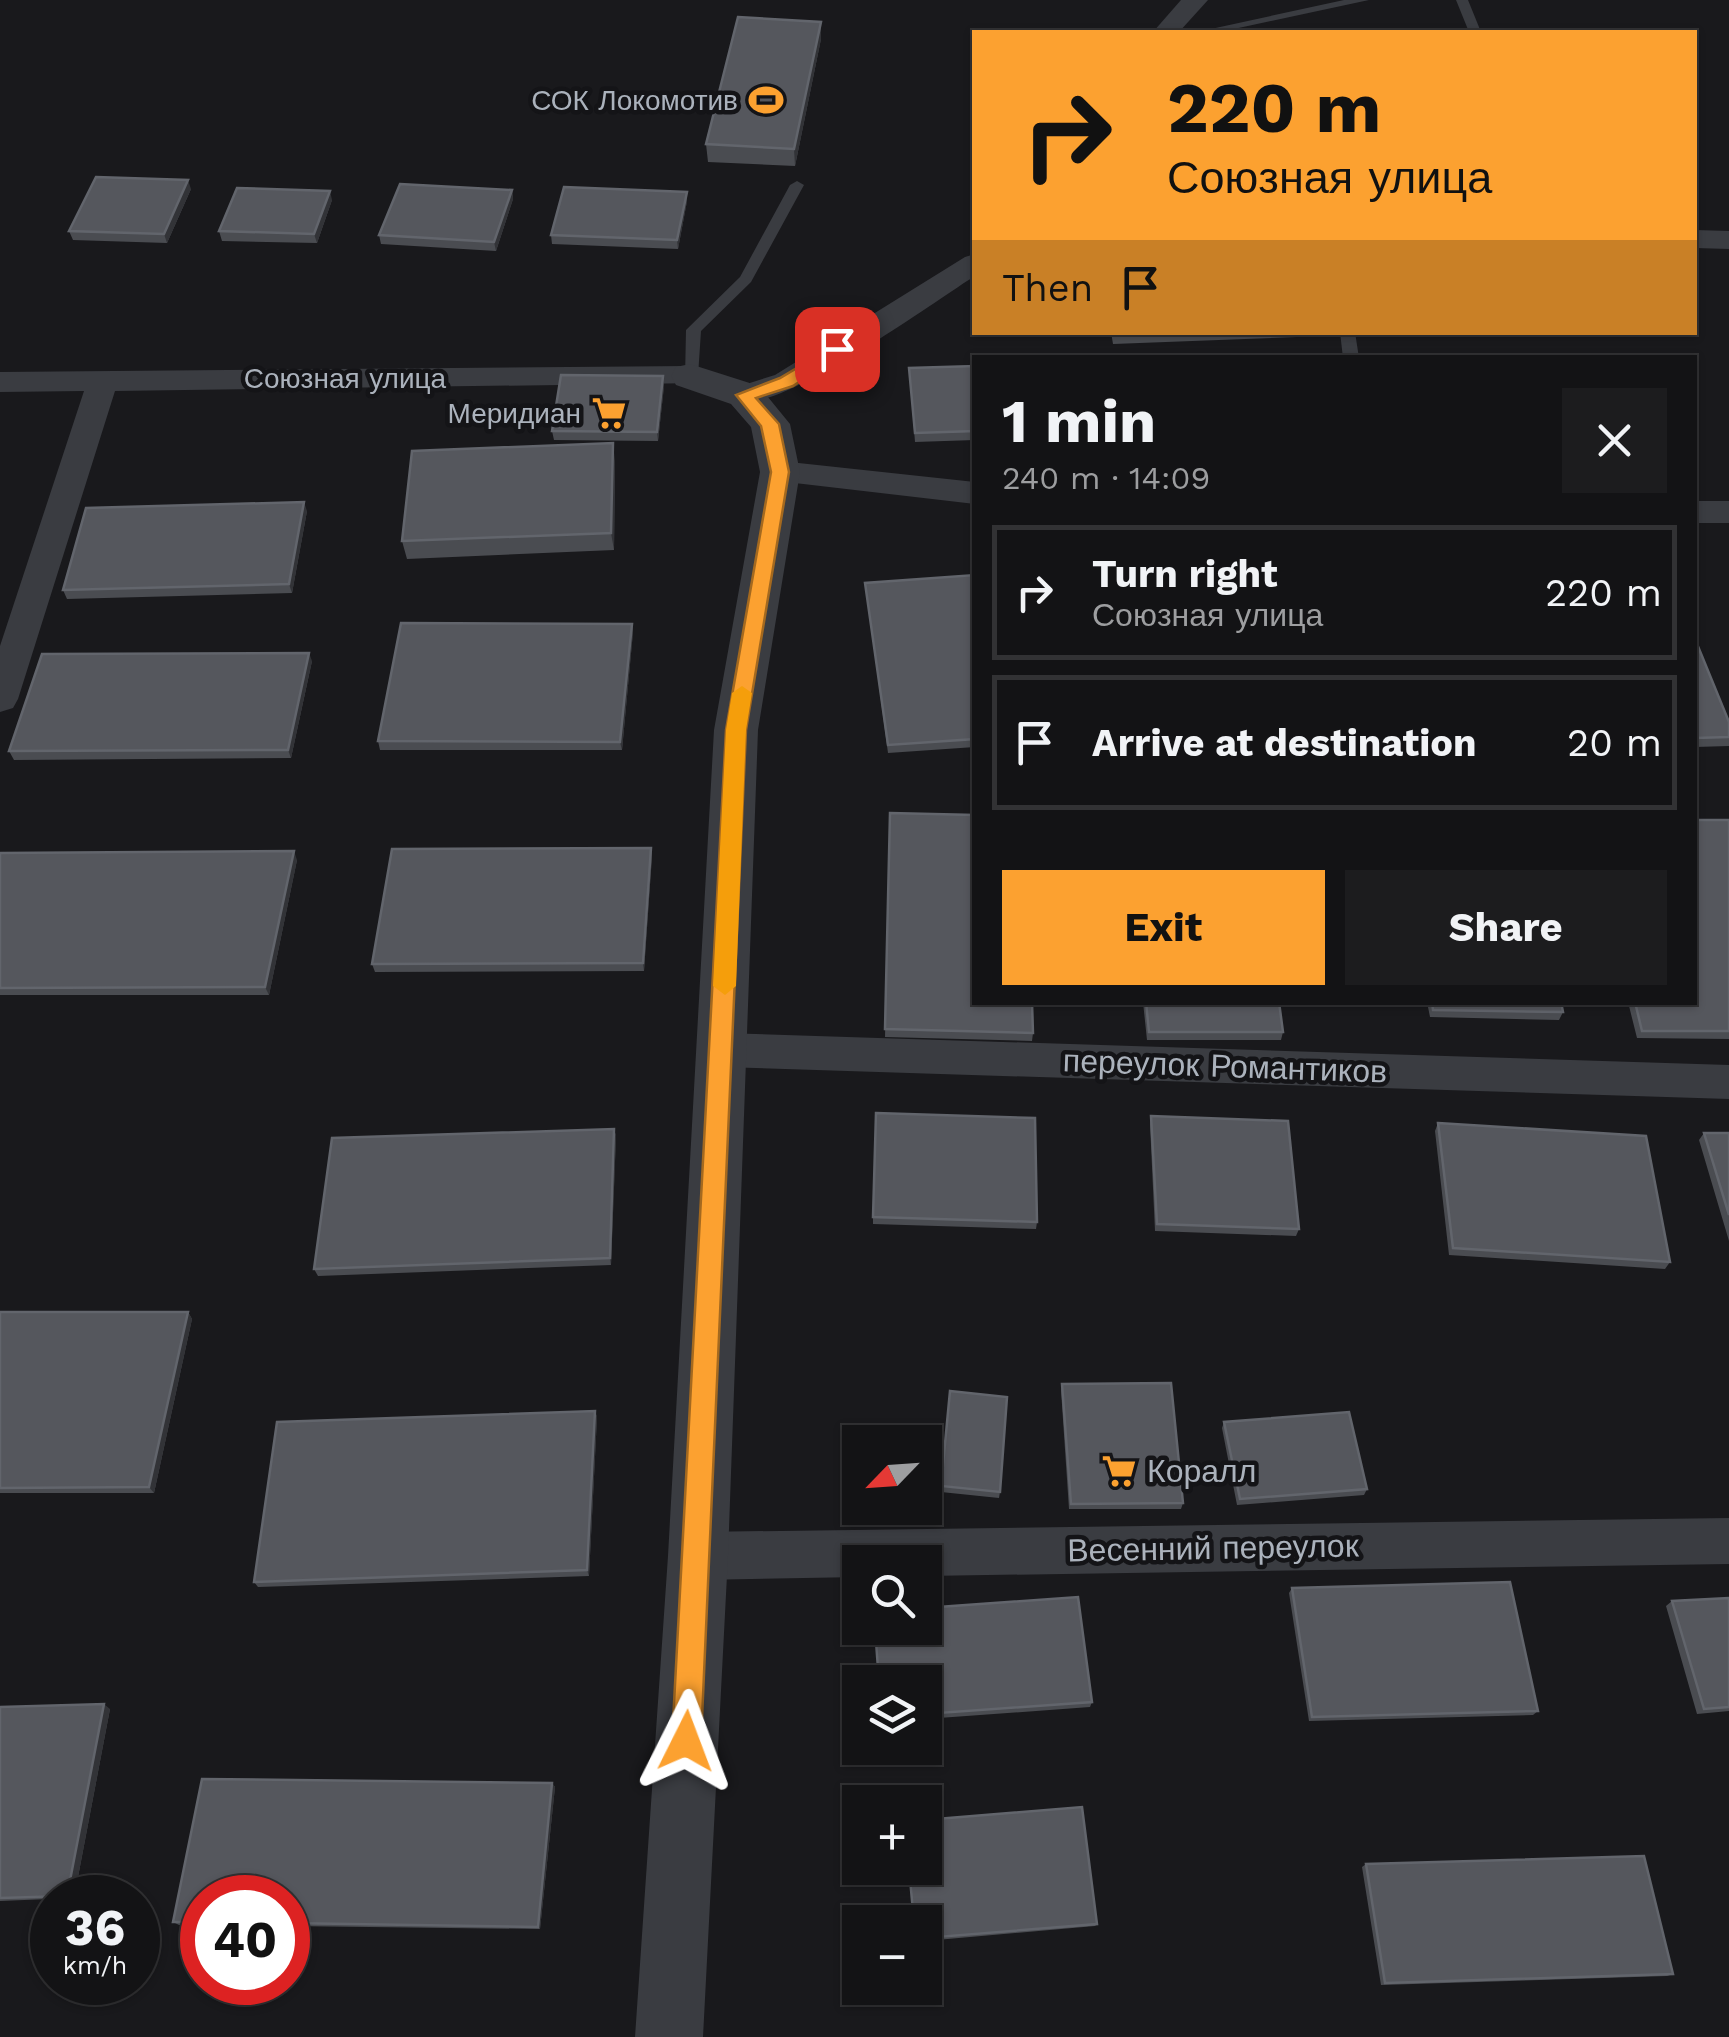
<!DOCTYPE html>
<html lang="en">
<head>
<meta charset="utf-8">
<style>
	body { margin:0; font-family:"Work Sans",sans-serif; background:#1c1c1e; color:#f1f3f6; height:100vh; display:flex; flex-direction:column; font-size:38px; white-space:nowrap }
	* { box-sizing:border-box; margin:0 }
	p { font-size:32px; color:#9d9ea0 }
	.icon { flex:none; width:55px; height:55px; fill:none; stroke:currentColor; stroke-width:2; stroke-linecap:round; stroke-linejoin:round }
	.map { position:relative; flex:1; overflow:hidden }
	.side { position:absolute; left:972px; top:355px; width:725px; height:650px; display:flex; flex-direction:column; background:#131315; border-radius:0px; box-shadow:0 2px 8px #0004,0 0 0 2px #323234 }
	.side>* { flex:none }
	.top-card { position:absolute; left:972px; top:30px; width:725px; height:305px; border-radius:0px; box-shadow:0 2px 8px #0004,0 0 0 2px #323234; background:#fca130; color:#111; overflow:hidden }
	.needle { width:65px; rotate:245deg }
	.tools { position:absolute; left:842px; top:1425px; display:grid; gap:20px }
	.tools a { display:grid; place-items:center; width:100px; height:100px; border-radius:0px; background:#131315; box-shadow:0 2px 8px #0004,0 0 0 2px #323234; font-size:50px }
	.speed { position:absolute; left:30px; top:1875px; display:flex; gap:20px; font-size:50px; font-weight:700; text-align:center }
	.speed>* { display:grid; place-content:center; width:130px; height:130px; border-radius:50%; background:#131315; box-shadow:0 2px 8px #0004,0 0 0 2px #323234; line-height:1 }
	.speed small { font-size:25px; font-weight:400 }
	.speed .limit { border:15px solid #d22; background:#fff; color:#111 }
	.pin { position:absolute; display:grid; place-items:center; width:85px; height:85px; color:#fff; margin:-42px; border-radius:20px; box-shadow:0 5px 15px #0006 }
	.me { position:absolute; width:110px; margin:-55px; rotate:3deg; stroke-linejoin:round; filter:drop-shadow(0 0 8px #0008) }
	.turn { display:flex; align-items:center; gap:35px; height:210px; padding:0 30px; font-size:45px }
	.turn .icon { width:130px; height:130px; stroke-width:2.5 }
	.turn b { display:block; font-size:70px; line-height:85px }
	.then { display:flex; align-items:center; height:95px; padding:0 30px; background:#0003; gap:20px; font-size:38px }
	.round { display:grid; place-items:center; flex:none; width:105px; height:105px; border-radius:0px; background:#1c1c1e }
	.summary { display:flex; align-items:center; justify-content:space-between; height:170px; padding:0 30px }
	h1 { font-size:60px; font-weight:700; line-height:75px }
	.button { display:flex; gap:20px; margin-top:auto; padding:20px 30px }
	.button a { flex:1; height:115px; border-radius:0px; background:#fca130; color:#111; font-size:40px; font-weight:700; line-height:115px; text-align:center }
	.button a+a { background:#1c1c1e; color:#f1f3f6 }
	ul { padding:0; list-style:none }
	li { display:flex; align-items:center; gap:30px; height:135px; margin:0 20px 15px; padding:0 10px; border:5px solid #323234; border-radius:0px }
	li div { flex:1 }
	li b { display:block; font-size:38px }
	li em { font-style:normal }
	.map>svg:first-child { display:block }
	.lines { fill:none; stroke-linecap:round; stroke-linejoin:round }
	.service { fill:#3a3c41; fill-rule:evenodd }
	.minor { fill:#3a3c41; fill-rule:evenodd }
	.tertiary { fill:#3a3c41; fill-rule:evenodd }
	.wall { fill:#4a4c51 }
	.shaded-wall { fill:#323337 }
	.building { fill:#55575d; stroke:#62656c; stroke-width:2.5 }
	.route { fill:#fca130; stroke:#a4691f; stroke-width:2.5 }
	.slow { fill:#f59e0b }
	.labels { text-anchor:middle; stroke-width:9; stroke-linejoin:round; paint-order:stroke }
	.far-poi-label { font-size:28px; fill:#abb2bc; stroke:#141417; text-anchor:end }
	.far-street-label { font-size:28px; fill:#abb2bc; stroke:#141417 }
	.street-label { font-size:32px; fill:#abb2bc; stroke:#141417 }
	.poi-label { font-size:32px; fill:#abb2bc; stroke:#141417; text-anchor:start }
</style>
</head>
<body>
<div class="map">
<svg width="1729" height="2037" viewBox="0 0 1729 2037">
	<rect width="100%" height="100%" fill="#19191c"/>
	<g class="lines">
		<!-- service -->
		<path class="service" d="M1344,0h25l-149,32h-23z
			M1456,0h12l13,32h-12z
			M797,181l7,4 -53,97 -50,49 -3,45 -8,5 -5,-2 1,-49 54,-53 50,-92z
			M1340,332h15l4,26h-16z"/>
		<!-- minor -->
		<path class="minor" d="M1181,0h27l-29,32h-26z
			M1695,230l34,1v18l-34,-1z
			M975,254v22c-45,28 -194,138 -241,126l-4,-7 4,-7 41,-13 190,-118z
			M690,366l11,3 4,7 -4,7 -586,8 -97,308 -5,9 -13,4v-66l84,-255 -84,1v-20z
			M780,461l195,21v22l-206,-24 -5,-8 5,-8z
			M1695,501h34v22h-34z
			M722,1033l1007,32v34l-1007,-32 -14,-5 -6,-12 6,-12z
			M1729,1518v46l-804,12v-14h-65v15l-162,3 -17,-7 -7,-17 7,-17 17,-7z"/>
		<!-- tertiary -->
		<path class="tertiary" d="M690,364l69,22 31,38 10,48 -42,258 -30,826 -25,481h-68l33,-481 46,-826 46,-258 -9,-45 -20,-23 -55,-19 -5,-9 5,-9z"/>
	</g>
	<!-- wall -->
	<path class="wall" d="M821,22v17l-26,127 -87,-4 -2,-18z
		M191,189l-24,54 -94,-3 -4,-9z
		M512,190l1,9 -17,52 -115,-7 -2,-9z
		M332,200l-15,43 -95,-2 -3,-10z
		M687,201l-9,48 -126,-5 -1,-9z
		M1111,332h212v4l-210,8z
		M1373,332h85l-1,4 -84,-2z
		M975,366v74l-60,2 -6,-74z
		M663,376l1,10 -6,55 -104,-1 -2,-9z
		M615,461l-1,89 -207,9 -5,-18z
		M307,511l-15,82 -225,6 -4,-9z
		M975,575v172l-87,6 -23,-170z
		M632,624l1,8 -11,118h-242l-2,-9z
		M1695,639l34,83v24l-34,1z
		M312,661l-21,97 -277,2 -5,-9z
		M890,813l143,220 -1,8 -147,-4z
		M1729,820v219l-92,-1 -9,-36h67z
		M651,848l1,8 -8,115 -269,1 -3,-8z
		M0,853l297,7 -28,135h-269z
		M1143,1002h136l4,30 -2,8h-134z
		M1427,1002h134l2,10 -4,8 -129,-3z
		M1151,1116l148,113 -3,7 -141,-5 -5,-107z
		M1438,1123l232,139 -5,7 -216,-14 -14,-124z
		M614,1129l2,7 -5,129 -293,11 -4,-7z
		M1704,1133h25v108l-30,-101z
		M873,1217l164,5 -1,7 -163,-5z
		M0,1312h188l4,7 -38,174h-154z
		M1062,1384l121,119 -2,6h-112l-8,-119z
		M950,1391l50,101 -1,6 -58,-6z
		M595,1411l2,6 -8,159 -331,11 -4,-5z
		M1224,1422l143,67 -3,6 -127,10 -15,-77z
		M1292,1588l246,123 -5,4 -224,6 -20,-128z
		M1729,1598v113l-32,3 -31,-108 6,-5z
		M925,1682l167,20 -2,5 -165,12z
		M0,1707l110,2 -36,189 -74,3z
		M202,1779l350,4 3,4 -15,142 -252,-3v-28h-86v27h-23l-6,-3z
		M1366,1864l307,110 -6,2 -286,9 -19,-118z
		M925,1922l172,2 -2,2 -170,15z"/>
	<!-- shaded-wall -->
	<path class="shaded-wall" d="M821,22v17l-26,127 -1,-17z
		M188,180l3,9 -24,54 -3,-9z
		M512,190l1,9 -17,52 -2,-9z
		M330,191l2,9 -15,43 -3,-9z
		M687,192v9l-9,48 -1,-9z
		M663,376l1,10 -6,55 -1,-9z
		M613,443l2,18 -1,89 -3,-17z
		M304,502l3,9 -15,82 -3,-9z
		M632,624l1,8 -11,118 -2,-8z
		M309,653l3,8 -21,97 -3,-8z
		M651,848l1,8 -8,115 -1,-8z
		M294,851l3,9 -28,135 -4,-8z
		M614,1129l2,7 -5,129 -1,-7z
		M188,1312l4,7 -38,174 -5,-6z
		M595,1411l2,6 -8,159 -2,-6z
		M104,1704l6,5 -36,189h-3l-4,-2z
		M552,1783l3,4 -15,142 -2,-2z"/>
	<!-- building -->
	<path class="building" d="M738,17l83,5 -27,127 -88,-5z
		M96,177l92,3 -24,54 -95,-3z
		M400,184l112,6 -18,52 -115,-7z
		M564,187l123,5 -10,48 -126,-5z
		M237,188l93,3 -16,43 -95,-3z
		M1114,332h67l-67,3z
		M975,366v65l-60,2 -6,-65z
		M561,375l102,1 -6,56 -105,-1z
		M613,443l-2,90 -209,8 10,-90z
		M304,502l-15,82 -226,6 23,-82z
		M975,575v164l-87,6 -23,-162z
		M401,623l231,1 -12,118 -242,-1z
		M1695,639l34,83v15l-34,1z
		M309,653l-21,97 -279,1 33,-97z
		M890,813l85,2v187h57l1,31 -148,-4z
		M1695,820h34v211h-87l-7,-29h60z
		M651,848l-8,115 -271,1 20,-115z
		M294,851l-29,136 -265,1v-135z
		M1146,1002h133l4,30h-134z
		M1432,1002h129l2,10 -130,-2z
		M876,1113l159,5 2,104 -164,-5z
		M1151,1116l137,5 11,108 -142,-5z
		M1438,1123l208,13 24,126 -217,-14z
		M614,1129l-4,129 -296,11 18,-131z
		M1704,1133h25v82z
		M0,1312h188l-39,175 -149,1z
		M1171,1383l12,120 -112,1 -9,-120z
		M950,1391l57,6 -7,95 -59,-6z
		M595,1411l-8,159 -333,12 23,-160z
		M1349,1412l18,77 -127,10 -16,-77z
		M1510,1582l28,129 -226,6 -20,-129z
		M1078,1597l14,105 -167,12v-32h-46l-4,-54h50v-20z
		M1729,1598v109l-25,2 -32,-108z
		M104,1704l-37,192 -67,2v-191z
		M202,1779l350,4 -14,144 -250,-4v-25h-86v24h-29z
		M1082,1807l15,117 -172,14v-16h-11l-5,-54h16v-48z
		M1644,1856l29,118 -288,9 -19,-119z"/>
	<!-- route -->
	<path class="route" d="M837,344l9,5 -3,4 -50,33 -37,12 23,26 10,48 -43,258 -45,1011 -4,10 -11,4 -10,-4 -4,-10 54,-1011 45,-258 -10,-46 -25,-31 44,-17z"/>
	<!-- slow -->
	<path class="slow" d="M742,686l10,7 -6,37 -10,256 -11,9 -12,-9 13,-256 6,-37z"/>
	<!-- icons -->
	<defs>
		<g id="stadium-bare" transform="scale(2.7)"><path d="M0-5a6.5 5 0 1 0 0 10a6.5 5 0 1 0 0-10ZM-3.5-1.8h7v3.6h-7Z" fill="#fca130" stroke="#141417" stroke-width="2.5" paint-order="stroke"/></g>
		<g id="supermarket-bare" transform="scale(2.7)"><path d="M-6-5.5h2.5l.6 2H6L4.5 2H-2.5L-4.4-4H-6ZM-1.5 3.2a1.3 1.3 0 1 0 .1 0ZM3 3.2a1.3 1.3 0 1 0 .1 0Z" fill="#fca130" stroke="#141417" stroke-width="2.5" paint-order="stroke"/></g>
	</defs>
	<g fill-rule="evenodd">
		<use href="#stadium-bare" x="766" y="100"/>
		<use href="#supermarket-bare" x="609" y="413"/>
		<use href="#supermarket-bare" x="1119" y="1471"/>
	</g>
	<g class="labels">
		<!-- far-poi labels -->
		<g class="far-poi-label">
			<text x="738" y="110">СОК Локомотив</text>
			<text x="581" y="423">Меридиан</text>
		</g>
		<!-- far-street labels -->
		<g class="far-street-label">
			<text x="345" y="388">Союзная улица</text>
		</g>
		<!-- street labels -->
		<g class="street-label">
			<text transform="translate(1225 1066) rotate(2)" y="11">переулок Романтиков</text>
			<text transform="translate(1213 1548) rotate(-1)" y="11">Весенний переулок</text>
		</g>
		<!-- poi labels -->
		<g class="poi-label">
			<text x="1147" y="1482">Коралл</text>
		</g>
	</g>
</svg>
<div class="tools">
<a><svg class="needle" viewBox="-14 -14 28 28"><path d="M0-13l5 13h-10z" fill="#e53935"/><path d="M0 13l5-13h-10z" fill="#9d9ea0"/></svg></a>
<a><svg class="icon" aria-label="search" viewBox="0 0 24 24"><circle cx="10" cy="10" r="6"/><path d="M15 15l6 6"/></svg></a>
<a><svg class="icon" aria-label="layers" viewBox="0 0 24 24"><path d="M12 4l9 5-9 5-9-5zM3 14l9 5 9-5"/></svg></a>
<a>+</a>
<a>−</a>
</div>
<div class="speed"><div>36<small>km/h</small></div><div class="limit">40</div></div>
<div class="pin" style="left:837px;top:349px;background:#d93025"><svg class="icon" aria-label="arrive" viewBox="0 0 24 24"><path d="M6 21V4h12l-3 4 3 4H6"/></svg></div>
<svg class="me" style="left:686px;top:1741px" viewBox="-20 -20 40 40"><path d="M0-17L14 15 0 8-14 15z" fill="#fca130" stroke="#fff" stroke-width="4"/></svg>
<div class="top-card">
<div class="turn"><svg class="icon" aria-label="right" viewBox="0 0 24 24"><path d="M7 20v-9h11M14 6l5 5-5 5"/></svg><div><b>220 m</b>Союзная улица</div></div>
<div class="then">Then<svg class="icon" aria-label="arrive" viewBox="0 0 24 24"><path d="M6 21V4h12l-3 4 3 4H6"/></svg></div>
</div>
<section class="side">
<div class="summary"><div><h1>1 min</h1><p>240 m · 14:09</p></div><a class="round"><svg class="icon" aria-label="close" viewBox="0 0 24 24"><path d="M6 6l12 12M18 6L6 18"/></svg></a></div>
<ul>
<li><svg class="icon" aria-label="right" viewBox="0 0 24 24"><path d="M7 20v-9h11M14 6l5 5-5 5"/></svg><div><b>Turn right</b><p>Союзная улица</p></div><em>220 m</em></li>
<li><svg class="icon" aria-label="arrive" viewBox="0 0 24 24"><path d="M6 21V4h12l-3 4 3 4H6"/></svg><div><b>Arrive at destination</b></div><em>20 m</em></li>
</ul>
<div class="button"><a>Exit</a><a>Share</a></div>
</section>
</div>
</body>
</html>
